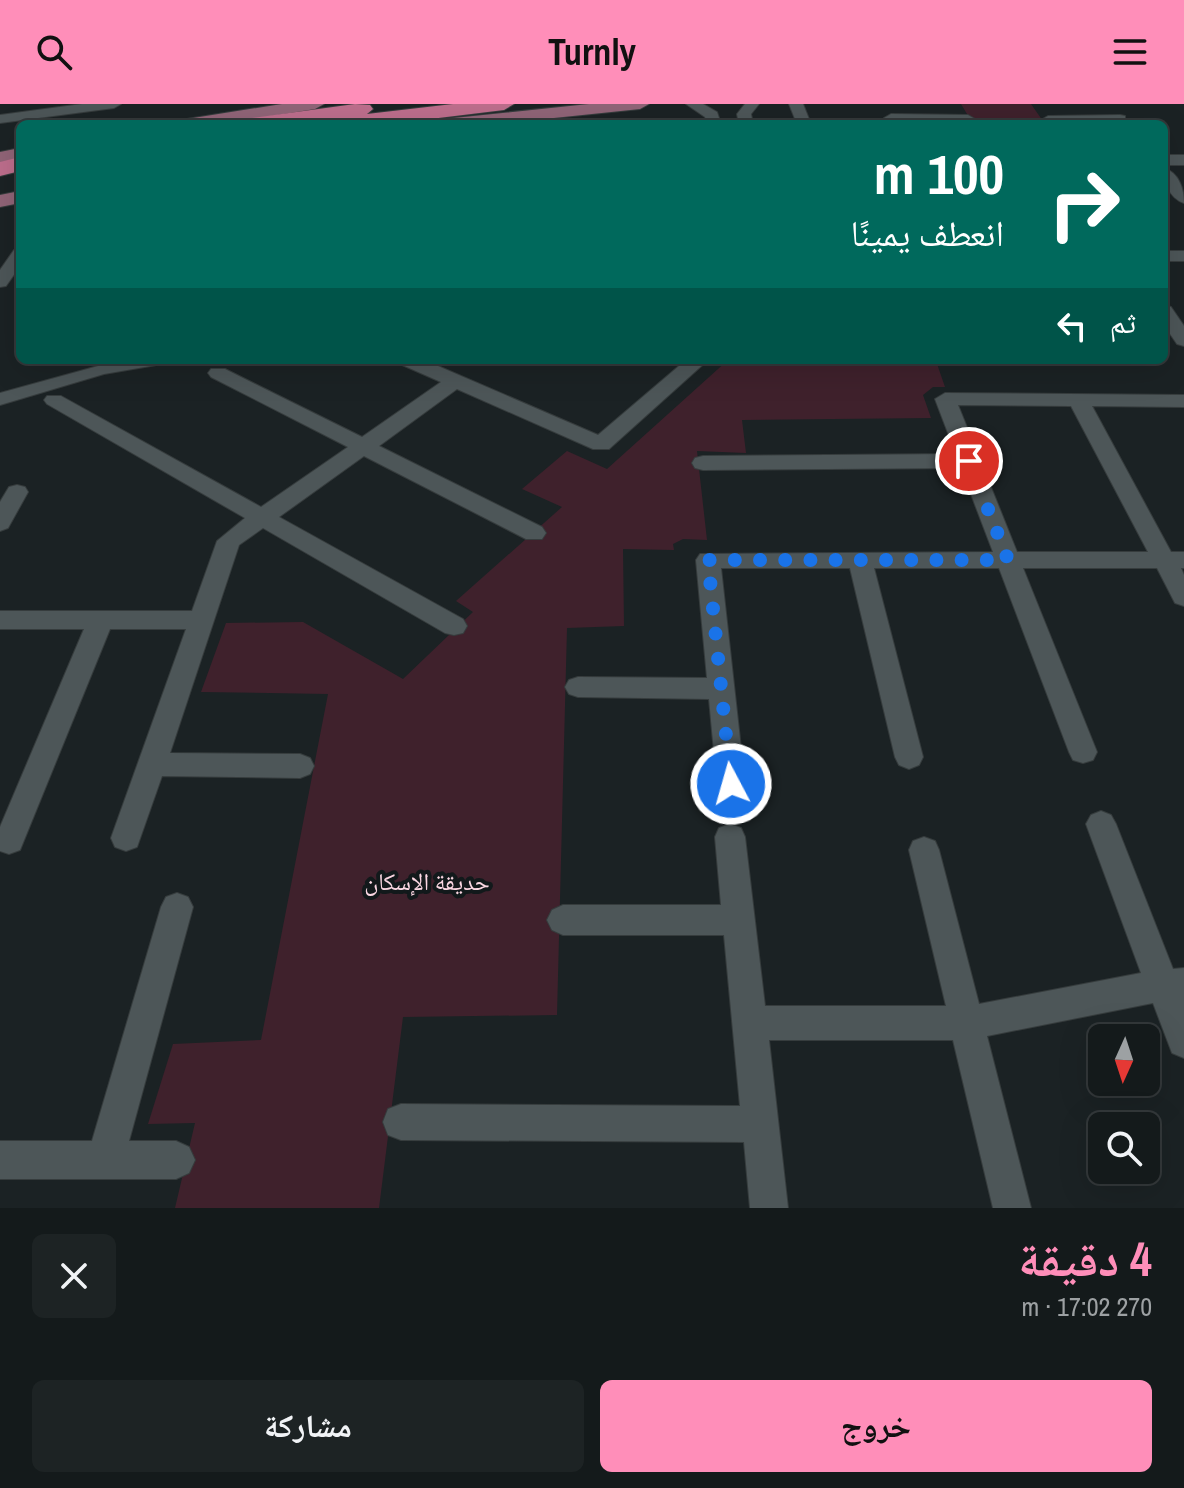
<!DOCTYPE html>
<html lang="ar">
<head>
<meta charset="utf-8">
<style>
	body { margin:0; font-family:"Archivo Narrow","Noto Naskh Arabic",sans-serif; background:#1d2324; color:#f1f3f6; direction:rtl; height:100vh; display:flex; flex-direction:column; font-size:30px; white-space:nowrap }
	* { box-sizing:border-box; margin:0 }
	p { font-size:26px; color:#9da1a3 }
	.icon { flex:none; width:44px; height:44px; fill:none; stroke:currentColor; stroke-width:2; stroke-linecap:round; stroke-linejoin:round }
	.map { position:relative; height:1104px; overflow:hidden; direction:ltr }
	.side { display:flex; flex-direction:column; background:#141a1b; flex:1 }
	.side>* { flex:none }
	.top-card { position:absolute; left:16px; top:16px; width:1152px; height:244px; border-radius:12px; box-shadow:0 8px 32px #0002,0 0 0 2px #33383a; direction:rtl; background:#00695c; color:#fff; overflow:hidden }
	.needle { width:52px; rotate:183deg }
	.tools { position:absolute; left:1088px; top:920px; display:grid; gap:16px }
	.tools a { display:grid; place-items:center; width:72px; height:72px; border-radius:12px; background:#141a1b; box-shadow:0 8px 32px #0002,0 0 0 2px #33383a; font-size:40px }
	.pin { position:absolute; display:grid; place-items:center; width:68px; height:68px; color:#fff; margin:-34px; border:4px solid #fff; border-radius:50%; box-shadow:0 2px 8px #0007 }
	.me { position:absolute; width:88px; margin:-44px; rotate:354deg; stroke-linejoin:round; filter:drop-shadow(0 0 6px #0008) }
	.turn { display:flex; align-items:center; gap:28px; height:168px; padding:0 32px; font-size:36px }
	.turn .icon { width:104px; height:104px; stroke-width:2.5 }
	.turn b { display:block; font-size:56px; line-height:68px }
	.then { display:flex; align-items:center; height:76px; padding:0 32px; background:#0003; gap:16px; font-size:30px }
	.round { display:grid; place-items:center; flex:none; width:84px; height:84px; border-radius:12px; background:#1d2324 }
	.summary { display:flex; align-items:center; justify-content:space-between; height:136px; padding:0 32px }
	h1 { font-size:48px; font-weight:800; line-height:60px; color:#ff8eb9 }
	.primary-button { display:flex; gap:16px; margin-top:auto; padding:16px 32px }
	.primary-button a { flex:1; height:92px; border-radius:12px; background:#ff8eb9; color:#111; font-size:32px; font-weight:800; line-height:92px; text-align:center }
	.primary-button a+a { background:#1d2324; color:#f1f3f6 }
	header { display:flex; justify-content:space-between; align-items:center; height:104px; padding:0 32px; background:#ff8eb9; color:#111; font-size:36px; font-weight:800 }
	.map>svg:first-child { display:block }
	.green { fill:#3f212c }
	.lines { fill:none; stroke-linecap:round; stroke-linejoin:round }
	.minor-casing { stroke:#363c3d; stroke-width:2 }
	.major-casing { stroke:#363c3d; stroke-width:2 }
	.highway-casing { stroke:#363c3d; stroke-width:2 }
	.minor { fill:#4d5658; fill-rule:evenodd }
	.major { fill:#906477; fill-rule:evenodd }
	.highway { fill:#bd6e8c; fill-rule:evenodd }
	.route { stroke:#1a73e8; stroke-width:14; stroke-dasharray:0 25.2 }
	.labels { text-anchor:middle; stroke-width:8; stroke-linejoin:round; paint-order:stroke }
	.park-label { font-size:24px; fill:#fbd7e3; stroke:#12191b }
</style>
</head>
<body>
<header><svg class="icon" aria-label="menu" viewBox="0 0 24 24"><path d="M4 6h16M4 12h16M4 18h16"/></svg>Turnly<svg class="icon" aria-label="search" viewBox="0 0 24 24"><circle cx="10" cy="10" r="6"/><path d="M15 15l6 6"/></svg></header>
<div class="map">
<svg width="1184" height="1104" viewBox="0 0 1184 1104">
	<rect width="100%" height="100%" fill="#1b2224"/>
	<!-- green -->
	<path class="green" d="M961,0h70l14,20h-72z
		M728,256l363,1h-155l9,26h-12l-10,8 8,23 -189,2 4,33 -49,-2 10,89 -24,-1 -10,5 1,6 -51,-1 1,77 -57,2 -10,387 -154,2 -24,191h-204l20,-85 -47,1 25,-80 88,-4 67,-346 -127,-2 25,-69 77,-1 100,57 70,-67 -17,-11 106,-94 -40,-18 45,-38 40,18z"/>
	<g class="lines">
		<!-- minor casing -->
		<g class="minor-casing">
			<path id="minor" d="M82,0h39l-7,4 -114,15v-8z
				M686,0h17l14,8 4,12h-14l-2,-7z
				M745,0h14l-8,10 2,10h-14l-2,-10z
				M789,0h14l8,20h-14z
				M891,10l77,1 7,4 -7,4 -82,-2 -2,-3z
				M1120,11l5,1v6l-78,2 -6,-4 7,-4z
				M1164,51h20v10h-20z
				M1164,64c15,5 20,21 20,35 -15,-5 -20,-21 -20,-35z
				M20,145v17l-14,20 -6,1v-17l14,-20z
				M1164,147h20v10h-20z
				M1164,201l7,2 13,19v20l-7,-2 -13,-19z
				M120,256h45l-3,4 -58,10 -104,31v-12z
				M397,256h27l174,75 88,-75h22l-99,89h-16l-136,-60 -78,57 163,81 4,6 -4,6h-16l-162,-83 -85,61 184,102 4,7 -4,7 -9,2 -9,-2 -182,-105 -24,17 -69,208 130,1 10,4 4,8 -4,8 -10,4 -138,-2 -25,71 -11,4 -11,-4 -4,-9 75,-209h-76l-90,221 -11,4 -9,-3v-24l84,-198h-84v-18h192l25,-70 28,-23 -198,-114 -3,-4 3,-4h14l200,111 87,-60 -137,-70 -3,-4 3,-4h14l137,68 79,-55 -41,-18z
				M945,289l239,2v12l-92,-1 79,146h13v16h-3l3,7v31l-9,-3 -18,-35h-134l74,184 -4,8 -10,3 -10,-3 -4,-8 -70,-184h-125l49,189 -4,8 -10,4 -10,-4 -4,-8 -45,-189h-129l24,216 -4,9 -10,3 -10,-3 -4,-9 -8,-85 -131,-2 -9,-3 -4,-7 4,-7 9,-3 129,1 -11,-118 4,-6 293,-2 -32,-84 -258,2 -8,-2 -3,-5 3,-5 8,-2 253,-2 -21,-55zM958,301l113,1 77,146h-131z
				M17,381l8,2 3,5 -20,36 -8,3v-29l9,-15z
				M1101,707l10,4 5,9 57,145 11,-1v90l-12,-5 -19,-50 -166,33 44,172h-38l-40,-168h-184l19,168h-38l-6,-66 -343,-2 -13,-5 -5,-13 5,-13 13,-5 339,2 -16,-171h-161l-11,-5 -5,-10 5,-10 11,-5h158l-6,-68 4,-9 11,-4 11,4 4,9 20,169h181l-37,-156 4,-9 11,-4 11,4 4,9 40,154 162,-31 -55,-149 5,-9z
				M177,789l11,4 5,10 -64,234h47l13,6 6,13 -6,13 -13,6h-176v-38h92l69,-234 5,-10z"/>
		</g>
		<!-- major casing -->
		<g class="major-casing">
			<path id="major" d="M282,0h42l-9,5 -94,15h-43l9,-5z
				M589,0h60l-9,5 -145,15h-60l9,-5z
				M20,44v12l-20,4v-12z
				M20,87v12l-20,4v-12z"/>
		</g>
		<!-- highway casing -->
		<g class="highway-casing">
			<path id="highway" d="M355,0l15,1 3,4 -6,5 86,-10h61l-10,6 -115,14h-62l2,-4 -31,4h-56l10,-6z
				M20,53v14l-20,5v-14z"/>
		</g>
		<!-- minor -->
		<use href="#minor" class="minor"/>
		<!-- major -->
		<use href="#major" class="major"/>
		<!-- highway -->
		<use href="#highway" class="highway"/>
	</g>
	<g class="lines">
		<!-- route -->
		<path class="route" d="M731,680l-23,-224h300l-39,-99"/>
	</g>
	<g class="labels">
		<!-- park labels -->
		<g class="park-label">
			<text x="427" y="786">حديقة الإسكان</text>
		</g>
	</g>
</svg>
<div class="tools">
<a><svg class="needle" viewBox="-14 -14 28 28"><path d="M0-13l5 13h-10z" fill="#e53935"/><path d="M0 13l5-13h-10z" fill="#9da1a3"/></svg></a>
<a><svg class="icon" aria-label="search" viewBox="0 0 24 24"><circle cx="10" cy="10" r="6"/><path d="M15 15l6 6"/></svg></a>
</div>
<div class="pin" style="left:969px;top:357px;background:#d93025"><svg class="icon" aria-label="arrive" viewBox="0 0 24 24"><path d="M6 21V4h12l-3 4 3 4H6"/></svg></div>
<svg class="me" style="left:731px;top:680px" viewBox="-20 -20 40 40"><circle r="17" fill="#1a73e8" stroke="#fff" stroke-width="3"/><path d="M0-11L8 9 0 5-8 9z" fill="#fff"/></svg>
<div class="top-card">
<div class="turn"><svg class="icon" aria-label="right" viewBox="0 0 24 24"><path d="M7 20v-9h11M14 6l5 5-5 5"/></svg><div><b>100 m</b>انعطف يمينًا</div></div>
<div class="then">ثم<svg class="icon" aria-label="left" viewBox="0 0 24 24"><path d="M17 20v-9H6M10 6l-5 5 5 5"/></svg></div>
</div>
</div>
<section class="side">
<div class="summary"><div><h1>4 دقيقة</h1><p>270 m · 17:02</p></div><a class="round"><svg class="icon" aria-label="close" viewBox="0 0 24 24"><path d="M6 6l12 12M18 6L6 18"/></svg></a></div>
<div class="primary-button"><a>خروج</a><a>مشاركة</a></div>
</section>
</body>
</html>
